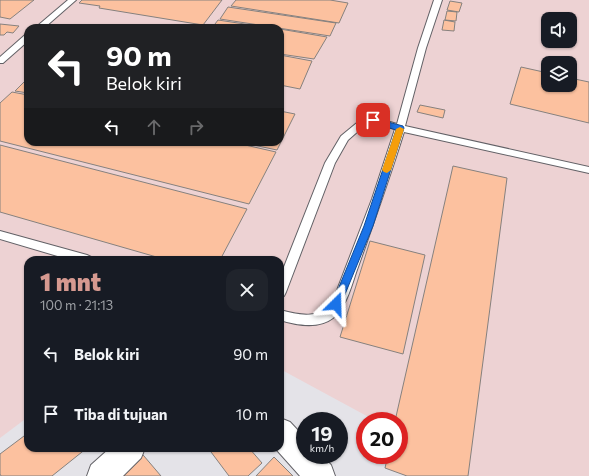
<!DOCTYPE html>
<html lang="id">
<head>
<meta charset="utf-8">
<style>
	body { margin:0; font-family:Commissioner,sans-serif; background:#20242c; color:#f1f3f6; height:100vh; display:flex; flex-direction:column; font-size:15px; white-space:nowrap }
	* { box-sizing:border-box; margin:0 }
	p { font-size:13px; color:#9ea1a6 }
	.icon { flex:none; width:22px; height:22px; fill:none; stroke:currentColor; stroke-width:2; stroke-linecap:round; stroke-linejoin:round }
	.map { position:relative; flex:1; overflow:hidden }
	.side { position:absolute; left:24px; top:256px; width:260px; height:196px; display:flex; flex-direction:column; background:#171b24; border-radius:12px; box-shadow:0 1px 3px #0004 }
	.side>* { flex:none }
	.hud { position:absolute; left:24px; top:24px; width:260px; height:122px; border-radius:12px; box-shadow:0 1px 3px #0004; background:#202124; color:#fff; overflow:hidden }
	.tools { position:absolute; left:541px; top:12px; display:grid; gap:8px }
	.tools a { display:grid; place-items:center; width:36px; height:36px; border-radius:8px; background:#171b24; box-shadow:0 1px 3px #0004; font-size:20px }
	.speed { position:absolute; left:296px; top:412px; display:flex; gap:8px; font-size:20px; font-weight:700; text-align:center }
	.speed>* { display:grid; place-content:center; width:52px; height:52px; border-radius:50%; background:#171b24; box-shadow:0 1px 3px #0004; line-height:1 }
	.speed small { font-size:10px; font-weight:400 }
	.speed .limit { border:6px solid #d22; background:#fff; color:#111 }
	.pin { position:absolute; display:grid; place-items:center; width:34px; height:34px; color:#fff; margin:-17px; border-radius:8px; box-shadow:0 2px 6px #0006 }
	.me { position:absolute; width:44px; margin:-22px; rotate:22deg; stroke-linejoin:round; filter:drop-shadow(0 0 3px #0008) }
	.turn { display:flex; align-items:center; gap:14px; height:84px; padding:0 16px; font-size:18px }
	.turn .icon { width:52px; height:52px; stroke-width:2.5 }
	.turn b { display:block; font-size:28px; line-height:34px }
	.lanes { display:flex; align-items:center; height:38px; padding:0 16px; background:#0003; justify-content:center; gap:20px; direction:ltr }
	.lanes .off { opacity:.35 }
	.round { display:grid; place-items:center; flex:none; width:42px; height:42px; border-radius:12px; background:#20242c }
	.headline { display:flex; align-items:center; justify-content:space-between; height:68px; padding:0 16px }
	h1 { font-size:24px; font-weight:800; line-height:30px; color:#d69990 }
	ul { padding:0; list-style:none }
	li { display:flex; align-items:center; gap:12px; height:60px; padding:0 16px }
	li div { flex:1 }
	li b { display:block; font-size:15px }
	li em { font-style:normal }
	.map>svg:first-child { display:block }
	.industrial { fill:#edd2d3; fill-rule:evenodd }
	.building { fill:#fcc19f; stroke:#86817e }
	.lines { fill:none; stroke-linecap:round; stroke-linejoin:round }
	.service-casing { stroke:#626166; stroke-width:2 }
	.minor-casing { stroke:#626166; stroke-width:2 }
	.service { fill:#fff; fill-rule:evenodd }
	.minor { fill:#fff; fill-rule:evenodd }
	.route { fill:#1a73e8; stroke:#114b97 }
	.slow { fill:#f59e0b }
</style>
</head>
<body>
<div class="map">
<svg width="589" height="476" viewBox="0 0 589 476">
	<rect width="100%" height="100%" fill="#e4e3e8"/>
	<!-- industrial -->
	<path class="industrial" d="M0,0h589v476h-179l-11,-21v-34h-23l-96,-52v-109h-252v157l-28,21zM548,19h22v22h-22zM28,28h252v114h-252zM548,63h22v22h-22z"/>
	<!-- building -->
	<path class="building" d="M0,0h34l-24,19 -10,-2z
		M82,0h140l-19,25 -104,-17 1,-2 -21,-3z
		M236,0h94l18,3 -9,20 -108,-17z
		M450,1l12,2 -3,9 -12,-2z
		M228,7l108,16 -6,13 -110,-17z
		M447,11l10,1 -1,9 -11,-1z
		M218,20l53,8h-59z
		M444,20l11,2 -1,9 -12,-1z
		M0,24l19,2 -6,7 -6,-1 -3,3h-4z
		M280,29l47,8 -13,22 -34,-5z
		M280,55l32,6 -12,28 -20,-4z
		M521,67l27,6v12h22v-7l19,4v41l-79,-19z
		M28,78v15l-13,-2z
		M12,92l16,3v47h204l44,10 -27,52 -249,-63v-38z
		M420,105l25,5 -2,8 -26,-6z
		M280,111l15,3 -18,36 -38,-8h41z
		M0,145l247,64 -27,51h-53l-167,-48z
		M453,166l54,12 -39,298h-61l-22,-8 3,-13h11v-34h-4z
		M370,241l55,14 -22,99 -63,-17z
		M28,433v15h59l-35,28h-51l-1,-2v-20z
		M208,448h41l13,15 -14,13h-19z
		M138,449l23,27h-49z
		M274,457l19,19h-37z"/>
	<g class="lines">
		<!-- service casing -->
		<g class="service-casing">
			<path id="service" d="M68,0h8l-32,28h-9z
				M434,0h8l-16,48 -21,78 184,41v6l-185,-41c-14,45 -30,90 -46,135 -6,16 -11,40 -25,51 -14,11 -37,7 -53,2v-10c22,6 41,10 54,-12l38,-99 23,-70 -22,-6 -9,3 -16,14 -13,23 -49,129 -2,4 -4,1v-20l45,-114 16,-27 17,-14 15,-5 24,7 21,-76z
				M25,35h3v6l-25,22h-3v-6z
				M0,231l87,24 4,2 2,3h-22l-71,-21z"/>
		</g>
		<!-- minor casing -->
		<g class="minor-casing">
			<path id="minor" d="M280,418l10,4 15,16v17h16l10,10 4,11h-35l-25,-28h5z
				M110,448h35l-4,10 -18,18h-36l4,-11z"/>
		</g>
		<!-- service -->
		<use href="#service" class="service"/>
		<!-- minor -->
		<use href="#minor" class="minor"/>
	</g>
	<!-- route -->
	<path class="route" d="M373,118l30,8 1,2 -31,98 -32,78 -1,3 -4,1 -3,-1 -1,-3 32,-78 32,-96 -26,-8v-3z"/>
	<!-- slow -->
	<path class="slow" d="M400,127l4,2 -13,41 -4,3 -3,-1 -2,-2 14,-41z"/>
</svg>
<div class="tools">
<a><svg class="icon" aria-label="sound" viewBox="0 0 24 24"><path d="M4 9h4l5-4v14l-5-4H4zM17 9q2 3 0 6"/></svg></a>
<a><svg class="icon" aria-label="layers" viewBox="0 0 24 24"><path d="M12 4l9 5-9 5-9-5zM3 14l9 5 9-5"/></svg></a>
</div>
<div class="speed"><div>19<small>km/h</small></div><div class="limit">20</div></div>
<div class="pin" style="left:373px;top:120px;background:#d93025"><svg class="icon" aria-label="arrive" viewBox="0 0 24 24"><path d="M6 21V4h12l-3 4 3 4H6"/></svg></div>
<svg class="me" style="left:336px;top:304px" viewBox="-20 -20 40 40"><path d="M0-17L14 15 0 8-14 15z" fill="#1a73e8" stroke="#fff" stroke-width="4"/></svg>
<div class="hud">
<div class="turn"><svg class="icon" aria-label="left" viewBox="0 0 24 24"><path d="M17 20v-9H6M10 6l-5 5 5 5"/></svg><div><b>90 m</b>Belok kiri</div></div>
<div class="lanes"><svg class="icon" aria-label="left" viewBox="0 0 24 24"><path d="M17 20v-9H6M10 6l-5 5 5 5"/></svg><svg class="icon off" aria-label="ahead" viewBox="0 0 24 24"><path d="M12 20V5M6 11l6-6 6 6"/></svg><svg class="icon off" aria-label="right" viewBox="0 0 24 24"><path d="M7 20v-9h11M14 6l5 5-5 5"/></svg></div>
</div>
<section class="side">
<div class="headline"><div><h1>1 mnt</h1><p>100 m · 21:13</p></div><a class="round"><svg class="icon" aria-label="close" viewBox="0 0 24 24"><path d="M6 6l12 12M18 6L6 18"/></svg></a></div>
<ul>
<li><svg class="icon" aria-label="left" viewBox="0 0 24 24"><path d="M17 20v-9H6M10 6l-5 5 5 5"/></svg><div><b>Belok kiri</b></div><em>90 m</em></li>
<li><svg class="icon" aria-label="arrive" viewBox="0 0 24 24"><path d="M6 21V4h12l-3 4 3 4H6"/></svg><div><b>Tiba di tujuan</b></div><em>10 m</em></li>
</ul>
</section>
</div>
</body>
</html>
